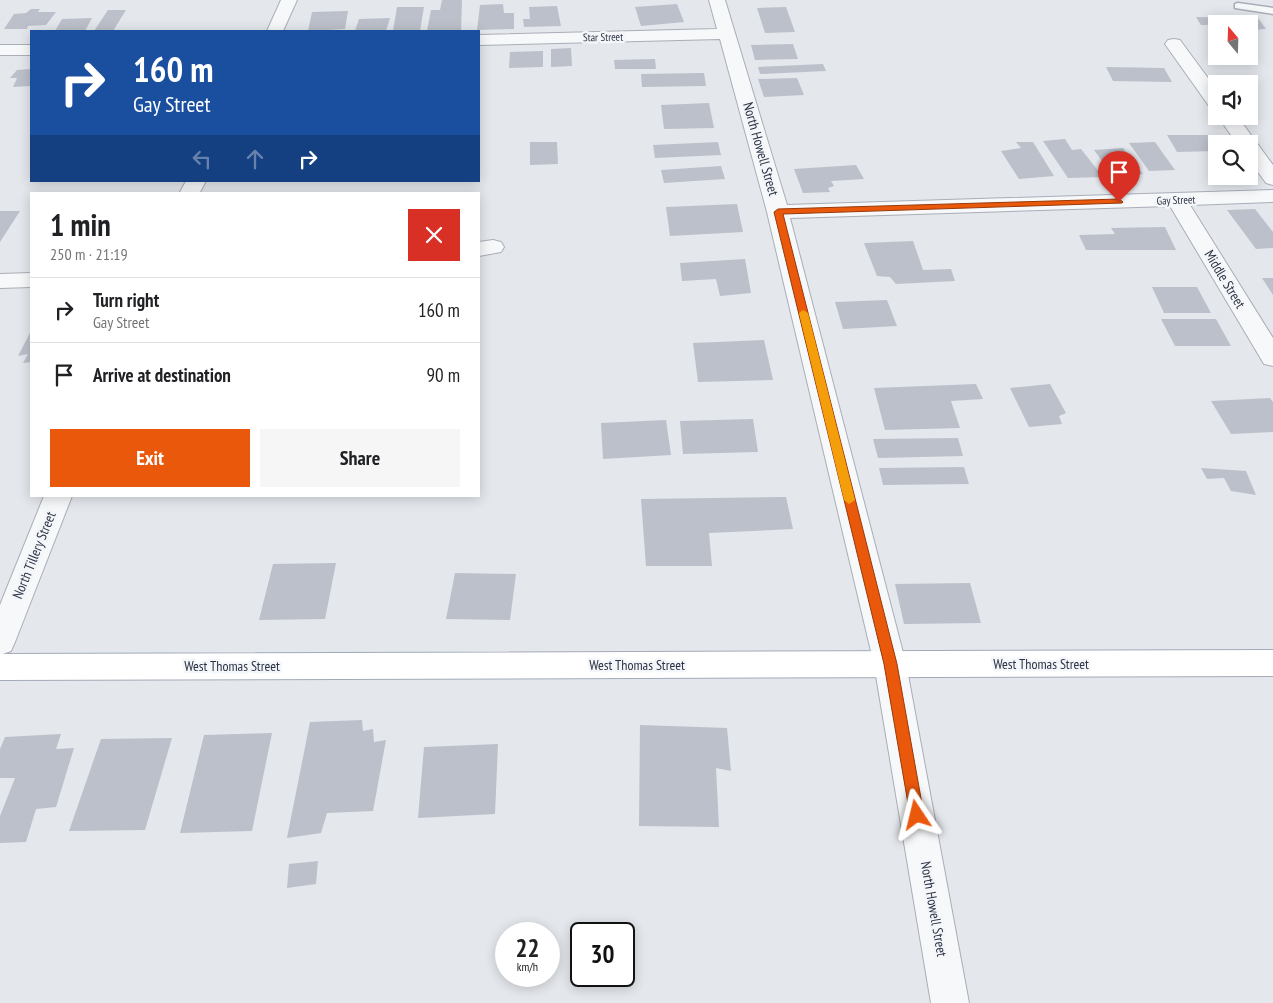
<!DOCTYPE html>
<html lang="en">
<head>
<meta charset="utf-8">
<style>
	body { margin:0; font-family:"PT Sans Narrow",sans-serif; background:#f6f6f6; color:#202124; height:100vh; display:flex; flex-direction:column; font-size:19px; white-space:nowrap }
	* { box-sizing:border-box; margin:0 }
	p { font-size:16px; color:#757577 }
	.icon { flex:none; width:28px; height:28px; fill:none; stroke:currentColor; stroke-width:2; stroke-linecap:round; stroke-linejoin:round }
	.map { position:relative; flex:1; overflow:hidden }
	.sheet { position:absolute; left:30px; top:192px; width:450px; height:305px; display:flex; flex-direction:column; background:#fff; border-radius:0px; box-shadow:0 2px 12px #0003 }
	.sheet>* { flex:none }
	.banner { position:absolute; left:30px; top:30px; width:450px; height:152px; border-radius:0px; box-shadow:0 2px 12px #0003; background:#1a4fa0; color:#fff; overflow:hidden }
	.needle { width:32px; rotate:341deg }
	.buttons { position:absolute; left:1208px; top:15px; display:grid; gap:10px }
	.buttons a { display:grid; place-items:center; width:50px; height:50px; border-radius:0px; background:#fff; box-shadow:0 2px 12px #0003; font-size:25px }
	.speed { position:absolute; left:495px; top:922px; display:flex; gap:10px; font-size:25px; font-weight:700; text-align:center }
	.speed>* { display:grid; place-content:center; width:65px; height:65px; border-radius:50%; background:#fff; box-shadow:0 2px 12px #0003; line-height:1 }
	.speed small { font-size:12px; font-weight:400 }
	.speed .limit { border:2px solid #111; border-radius:8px; background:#fff; color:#111 }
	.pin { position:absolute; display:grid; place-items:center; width:42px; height:42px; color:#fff; margin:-51px -21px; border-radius:50% 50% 50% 0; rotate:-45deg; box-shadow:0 0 5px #0007 }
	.pin .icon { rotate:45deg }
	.me { position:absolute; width:55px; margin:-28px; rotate:350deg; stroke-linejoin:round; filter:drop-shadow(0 0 4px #0008) }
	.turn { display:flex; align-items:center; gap:18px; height:105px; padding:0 20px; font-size:22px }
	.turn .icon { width:65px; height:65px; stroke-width:2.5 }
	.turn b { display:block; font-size:35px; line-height:42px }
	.lanes { display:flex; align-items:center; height:48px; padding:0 20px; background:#0003; justify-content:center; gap:25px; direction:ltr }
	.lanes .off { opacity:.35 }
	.round { display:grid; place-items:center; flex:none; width:52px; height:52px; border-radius:0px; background:#f6f6f6 }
	.head { display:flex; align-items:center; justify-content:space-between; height:85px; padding:0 20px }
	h1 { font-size:30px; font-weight:700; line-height:38px }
	.button { display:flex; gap:10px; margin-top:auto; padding:10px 20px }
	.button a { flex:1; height:58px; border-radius:0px; background:#ea580c; color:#fff; font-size:20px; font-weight:700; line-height:58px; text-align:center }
	.button a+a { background:#f6f6f6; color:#202124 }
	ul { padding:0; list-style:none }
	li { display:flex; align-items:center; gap:15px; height:65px; padding:0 20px; border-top:1px solid #e0e0e0 }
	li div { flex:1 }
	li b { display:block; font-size:19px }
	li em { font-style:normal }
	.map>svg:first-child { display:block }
	.building { fill:#bbc0ca }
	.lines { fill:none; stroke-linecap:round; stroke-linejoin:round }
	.lane-casing { stroke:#a9aeb7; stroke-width:3 }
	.street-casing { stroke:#a9aeb7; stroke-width:2 }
	.primary-casing { stroke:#a3abb8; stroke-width:2 }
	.lane { fill:#f7f8fa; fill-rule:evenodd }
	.street { fill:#f7f8fa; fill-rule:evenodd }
	.primary { fill:#fff; fill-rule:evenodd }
	.route { fill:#ea580c; stroke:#983908 }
	.slow { fill:#f59e0b }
	.labels { text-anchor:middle; stroke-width:5; stroke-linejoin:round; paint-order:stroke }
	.far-street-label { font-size:11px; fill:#2b3445; stroke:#f4f6f9 }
	.street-label { font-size:14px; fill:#2b3445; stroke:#f4f6f9 }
</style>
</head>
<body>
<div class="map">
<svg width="1273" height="1003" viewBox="0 0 1273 1003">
	<rect width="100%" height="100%" fill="#e4e7ec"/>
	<!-- building -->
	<path class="building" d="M442,0h20l-1,31h-34l4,-21h9z
		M503,4l1,9h10v16l-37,1 3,-25z
		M677,4l7,18 -43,4 -6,-19z
		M557,6l4,20 -37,1 -1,-8h7l-1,-12z
		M397,7h27l-4,24h-27z
		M786,7l9,25 -30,1 -8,-25z
		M31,9h9l-2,3h18l-10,13 -18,1 -1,3h-23l10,-15 12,-1z
		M108,10h18l-13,21h-19z
		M348,11l-3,18 -37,2 4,-19z
		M1196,17l62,1 8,11 -17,1v-6l-48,1z
		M92,18l-7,13h-30l7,-12z
		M390,18l-4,13h-31l4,-12z
		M793,44l5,15 -43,1 -4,-15z
		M571,48l1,18 -21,1v-18z
		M543,51v16l-34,1 1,-16z
		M655,59l1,10h-41l-1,-9z
		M823,64l3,7 -66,3 -2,-7z
		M1106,67l58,1 8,14 -59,-1z
		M31,69v17l-18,1 4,-9h-7l7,-8z
		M704,73l2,13 -64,1 -1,-13z
		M797,78l7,17 -40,2 -6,-18z
		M709,103l5,25 -50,1 -3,-24z
		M1167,135h46l6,9h-3v7l-39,1z
		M1065,139l7,11 9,-1 22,28 -35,1 -25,-37z
		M530,142h27l1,22 -28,1z
		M718,142l3,13 -66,3 -2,-13z
		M1016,142h17l21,34 -35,3 -18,-28 20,-3z
		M1155,142l20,28 -26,1 -20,-28z
		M1123,148l20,26 -30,2 -19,-26z
		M856,165l8,14 -33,2 3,5 -6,2 2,4 -27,1 -9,-24z
		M721,166l4,13 -61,4 -3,-13z
		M737,204l6,28 -73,4 -4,-29z
		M1255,209l18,23v16l-17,1 -29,-39z
		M0,211h20l-20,31z
		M1165,227l11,23h-90l-7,-15 36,-1 -4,-6z
		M913,241l10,29 28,-1 4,12 -59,3 -6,-7 -13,-1 -13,-33z
		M745,259l6,34 -31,3 -4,-17 -34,2 -2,-18z
		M1262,278h11v17z
		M1152,287h45l14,26h-47z
		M887,300l10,26 -54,3 -8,-27z
		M1161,319h55l15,27h-56z
		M31,331v31l-8,1 5,-9 -10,2z
		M764,340l9,40 -75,2 -5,-39z
		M976,384l7,15 -32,2 9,27 -75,2 -11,-42z
		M1050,384l16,29 -7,3 3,8 -33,3 -19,-39z
		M1270,398l3,4v30l-42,2 -20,-33z
		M753,419l5,33 -75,2 -3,-33z
		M666,420l5,35 -68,4 -2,-36z
		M958,438l5,18 -85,2 -5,-19z
		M964,467l5,17 -86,1 -4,-17z
		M1201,468l45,3 10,24 -25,-4 -7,-13 -17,1z
		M786,497l7,32 -84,4 3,33h-66l-5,-67z
		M336,563l-11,56 -66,1 14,-56z
		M455,573l61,1 -6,46 -64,-1z
		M970,583l11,40 -77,1 -9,-40z
		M362,720l1,11 10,-2 1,13 12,-2 -13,71 -46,2 -6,20 -34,5 23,-116z
		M640,725l87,3 4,43 -15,-3 3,59 -80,-1z
		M272,733l-20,98 -72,2 24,-98z
		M61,734l-5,15 18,-1 -18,59 -20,2 -10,33 -26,1v-27l15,-38h-15v-29l5,-12z
		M172,738l-27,92 -76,1 32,-92z
		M498,744l-3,70 -77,4 6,-71z
		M318,861l-2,23 -29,4 2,-24z"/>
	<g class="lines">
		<!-- lane casing -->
		<g class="lane-casing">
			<path id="lane" d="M1238,3l35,5v6l-38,-6v-4z"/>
		</g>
		<!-- street casing -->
		<g class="street-casing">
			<path id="street" d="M281,0h16l-14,31h-16z
				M709,0h16l62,205 486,-15v12l-83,3 83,133v28l-9,-2 -94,-158 -380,12 116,446 63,339h-38l-57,-339 -107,-452 -47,-173 -241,6v-10l238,-6z
				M1174,39l6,1 36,49v19l-7,-2 -44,-62 3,-4z
				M0,45h31v10h-31z
				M1218,116h19l36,49v20l-7,-2 -17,-23v-16h-12z
				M186,181h20l-7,13h-20z
				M493,240l8,2 3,5 -3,5 -22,4v-14z
				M31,273v14l-31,1v-14z
				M44,496h28l-57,146 -4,9 -11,4v-50z"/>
		</g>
		<!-- primary casing -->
		<g class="primary-casing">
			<path id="primary" d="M1273,650v26l-1273,4v-26z"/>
		</g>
		<!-- lane -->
		<use href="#lane" class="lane"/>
		<!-- street -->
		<use href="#street" class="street"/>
		<!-- primary -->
		<use href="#primary" class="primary"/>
	</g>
	<!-- route -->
	<path class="route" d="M1119,199l4,3 -1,1 -339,11 114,450 27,151 -2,5 -5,1 -5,-1 -2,-5 -26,-151 -110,-452 4,-3z"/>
	<!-- slow -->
	<path class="slow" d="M803,310l5,3 47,187 -6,4 -5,-4 -45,-187z"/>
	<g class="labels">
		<!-- far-street labels -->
		<g class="far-street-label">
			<text transform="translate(603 37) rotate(-1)" y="4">Star Street</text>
			<text transform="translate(1176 200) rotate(-2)" y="4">Gay Street</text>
		</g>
		<!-- street labels -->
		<g class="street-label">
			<text transform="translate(761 149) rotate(74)" y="5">North Howell Street</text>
			<text transform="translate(1225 279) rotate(59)" y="5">Middle Street</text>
			<text transform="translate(34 555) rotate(-68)" y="5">North Tillery Street</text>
			<text x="1041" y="669">West Thomas Street</text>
			<text x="637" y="670">West Thomas Street</text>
			<text x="232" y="671">West Thomas Street</text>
			<text transform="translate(934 909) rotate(80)" y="5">North Howell Street</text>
		</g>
	</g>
</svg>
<div class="buttons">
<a><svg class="needle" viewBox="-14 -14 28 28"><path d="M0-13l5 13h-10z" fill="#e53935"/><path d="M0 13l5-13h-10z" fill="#757577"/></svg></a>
<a><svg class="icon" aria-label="sound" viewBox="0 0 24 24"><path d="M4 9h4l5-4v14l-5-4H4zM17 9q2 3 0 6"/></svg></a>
<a><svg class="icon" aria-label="search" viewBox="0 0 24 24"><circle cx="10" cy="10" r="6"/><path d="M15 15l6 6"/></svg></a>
</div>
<div class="speed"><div>22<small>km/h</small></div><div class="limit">30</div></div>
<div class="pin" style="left:1119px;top:202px;background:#d93025"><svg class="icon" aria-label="arrive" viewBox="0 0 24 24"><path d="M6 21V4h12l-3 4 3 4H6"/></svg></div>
<svg class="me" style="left:917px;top:815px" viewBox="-20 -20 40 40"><path d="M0-17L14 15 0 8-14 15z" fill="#ea580c" stroke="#fff" stroke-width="4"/></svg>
<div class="banner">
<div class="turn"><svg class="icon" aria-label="right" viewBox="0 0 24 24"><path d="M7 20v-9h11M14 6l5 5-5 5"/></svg><div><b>160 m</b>Gay Street</div></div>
<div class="lanes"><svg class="icon off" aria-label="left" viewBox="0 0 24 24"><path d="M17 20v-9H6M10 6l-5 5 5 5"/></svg><svg class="icon off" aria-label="ahead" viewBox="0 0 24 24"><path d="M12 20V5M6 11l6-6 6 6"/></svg><svg class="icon" aria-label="right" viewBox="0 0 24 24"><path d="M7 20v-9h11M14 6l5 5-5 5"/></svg></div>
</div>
<section class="sheet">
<div class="head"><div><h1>1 min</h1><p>250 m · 21:19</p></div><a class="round" style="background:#d93025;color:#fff"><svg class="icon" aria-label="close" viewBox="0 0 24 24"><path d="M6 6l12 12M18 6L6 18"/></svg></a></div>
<ul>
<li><svg class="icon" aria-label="right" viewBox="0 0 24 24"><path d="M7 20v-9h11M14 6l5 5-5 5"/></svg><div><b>Turn right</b><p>Gay Street</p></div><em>160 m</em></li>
<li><svg class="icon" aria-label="arrive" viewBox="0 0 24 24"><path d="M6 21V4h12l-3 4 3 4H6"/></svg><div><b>Arrive at destination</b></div><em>90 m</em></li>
</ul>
<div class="button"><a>Exit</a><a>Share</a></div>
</section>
</div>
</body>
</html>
